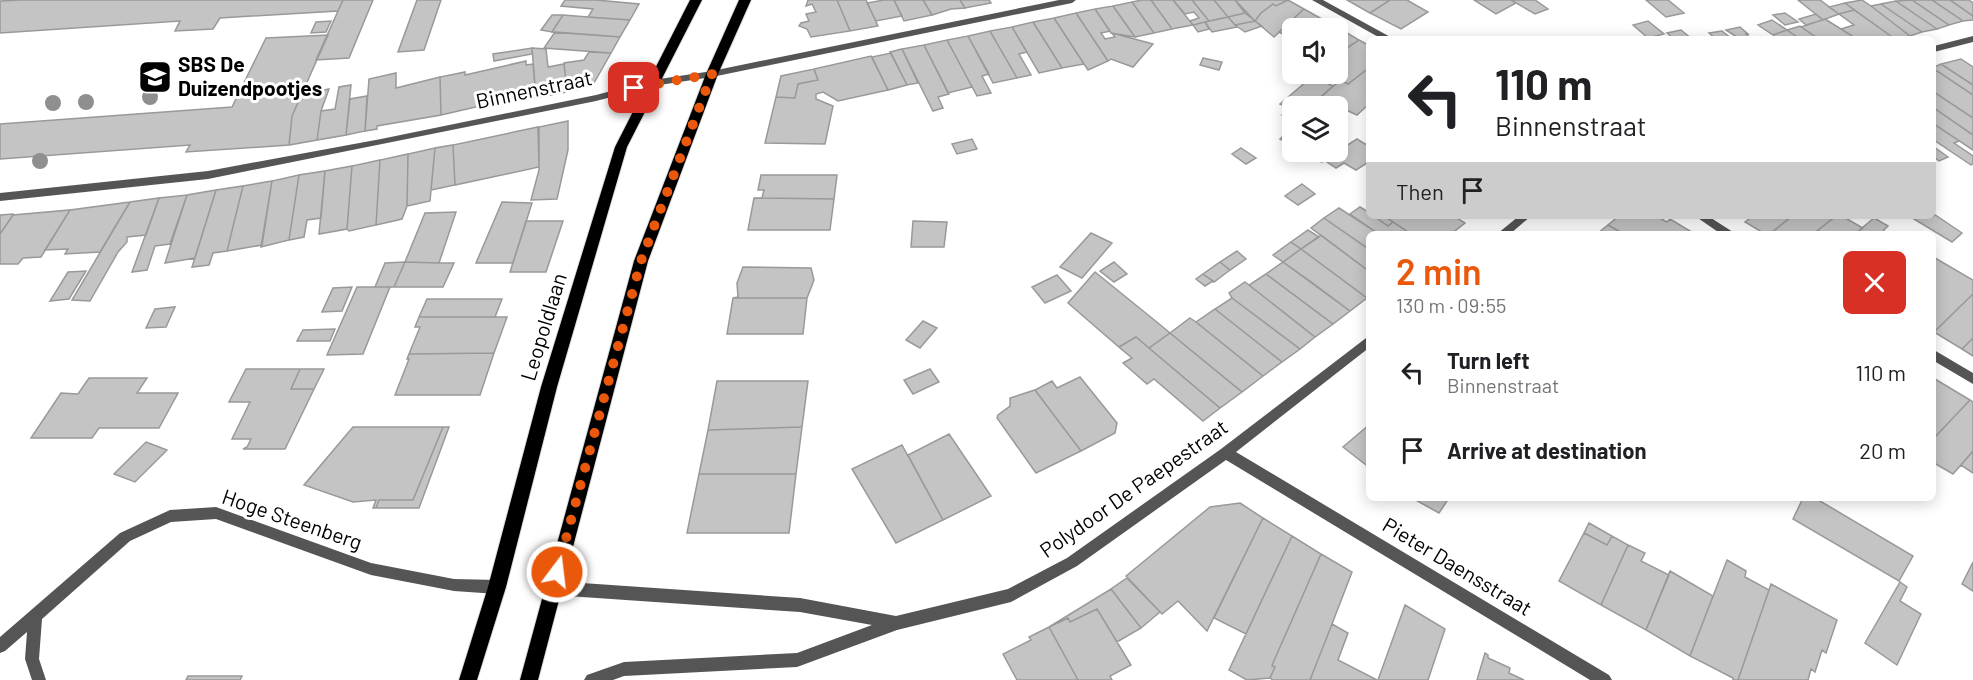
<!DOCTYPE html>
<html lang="en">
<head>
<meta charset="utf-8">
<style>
	body { margin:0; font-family:Barlow,sans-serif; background:#f6f6f6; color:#202124; height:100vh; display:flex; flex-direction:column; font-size:22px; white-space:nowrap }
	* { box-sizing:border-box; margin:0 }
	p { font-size:20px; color:#757577 }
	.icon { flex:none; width:33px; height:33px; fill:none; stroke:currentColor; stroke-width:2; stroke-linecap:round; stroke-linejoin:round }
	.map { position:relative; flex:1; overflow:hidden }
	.side { position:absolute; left:1366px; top:231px; width:570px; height:270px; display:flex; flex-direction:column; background:#fff; border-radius:9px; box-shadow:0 3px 15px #0003 }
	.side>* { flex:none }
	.banner { position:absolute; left:1366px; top:36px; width:570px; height:183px; border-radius:9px; box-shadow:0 3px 15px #0003; background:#fff; color:#202124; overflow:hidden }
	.fabs { position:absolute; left:1282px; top:18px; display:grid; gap:12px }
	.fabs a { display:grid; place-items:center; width:66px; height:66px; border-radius:9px; background:#fff; box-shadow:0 3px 15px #0003; font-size:30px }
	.pin { position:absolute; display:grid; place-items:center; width:51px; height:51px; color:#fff; margin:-26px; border-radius:12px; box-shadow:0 3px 9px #0006 }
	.me { position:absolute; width:66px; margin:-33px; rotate:15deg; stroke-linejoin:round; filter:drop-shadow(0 0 4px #0008) }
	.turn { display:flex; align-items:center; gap:21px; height:126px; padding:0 30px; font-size:27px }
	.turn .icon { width:78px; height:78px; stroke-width:2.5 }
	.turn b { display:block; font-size:42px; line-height:51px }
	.then { display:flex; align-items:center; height:57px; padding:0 30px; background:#0003; gap:12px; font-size:22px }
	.round { display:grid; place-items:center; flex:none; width:63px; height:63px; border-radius:9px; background:#f6f6f6 }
	.overview { display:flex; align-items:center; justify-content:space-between; height:102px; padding:0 30px }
	h1 { font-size:36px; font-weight:600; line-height:45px; color:#ea580c }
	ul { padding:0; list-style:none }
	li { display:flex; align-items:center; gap:18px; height:78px; padding:0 30px }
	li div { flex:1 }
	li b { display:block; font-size:22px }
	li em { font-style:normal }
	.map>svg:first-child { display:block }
	.building { fill:#c4c4c4; stroke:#999; stroke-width:1.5 }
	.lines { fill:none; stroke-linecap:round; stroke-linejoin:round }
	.primary-casing { stroke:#dbdbdb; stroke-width:2 }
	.street { fill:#555; fill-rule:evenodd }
	.primary { fill:#000; fill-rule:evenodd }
	.tree { fill:#8f8f8f }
	.route { stroke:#ea580c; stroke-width:10; stroke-dasharray:0 18 }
	.labels { text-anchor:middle; stroke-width:6; stroke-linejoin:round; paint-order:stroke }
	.poi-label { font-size:21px; font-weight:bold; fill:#000; stroke:#fff; text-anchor:start }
	.street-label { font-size:21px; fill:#000; stroke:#fff }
</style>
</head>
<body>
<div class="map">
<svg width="1973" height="680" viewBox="0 0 1973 680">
	<rect width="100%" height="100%" fill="#fff"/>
	<!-- building -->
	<path class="building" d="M20,0h323l-5,11 -118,7 -7,11 -38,2 5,-10 -180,12v-32z
		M343,0h30l-24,58 -33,2z
		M417,0h24l-17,50 -26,2z
		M565,0h31l43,4 -9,16 -42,-3 5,-8 -32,-3z
		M808,0h29l13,31 -39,6 -4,-8 -8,-3 2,-3 8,-2 -3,-7 10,-2 -4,-8 -6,2z
		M837,0h29l12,26 -28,5z
		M884,0h10l8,16 -26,5 -9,-18z
		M894,0h29l9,15 -28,6z
		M923,0h37l5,8 -14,1 -19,6z
		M960,0h29l2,3 -26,5z
		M1142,0h9l21,29 -18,4 -22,-31z
		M1151,0h22l20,25 -21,4z
		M1173,0h19l17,21 -16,4 -3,-4 9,-3 -5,-6 -9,2z
		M1192,0h22l14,17 -19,4z
		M1214,0h21l10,13 -17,4z
		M1235,0h53l-12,6 -3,-2 -12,9 -6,8z
		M1288,0l16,9 -30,28 -19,-16 6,-8 12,-9 3,2z
		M1347,0h43l-20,13z
		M1390,0h17l21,12 -27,17 -31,-16z
		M1474,0h37l5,3 -20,11z
		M1511,0h24l13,9 -13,5z
		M1646,0h22l16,13 -18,4z
		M1798,0h22l19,14 -16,6z
		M1862,0l9,6 39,30 -15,3 -50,-36z
		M1912,0l37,25 -12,4 -41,-28z
		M1912,0h20l31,21 -14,4z
		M1932,0h18l23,16v4l-10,1z
		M1950,0h19l4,3v13z
		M1896,1l41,28 -15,3 -41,-28z
		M1132,2l22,31 -19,4 -22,-31z
		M1845,3l9,7 -15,4 -10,-7z
		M1881,4l41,28 -12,4 -39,-30z
		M1113,6l22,31 -24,-4 -16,-24z
		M1095,9l15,22 -9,2 4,6 10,-2 -3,-4 41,11 -20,23 -22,-8 -3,2 -32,-48z
		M1304,9l43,24 -9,6v-11h-45v11l-14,-7z
		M1854,10l41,29h-38l-16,-10 13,-4 -15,-11z
		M1076,13l32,48 -20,9 -34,-52z
		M1245,13l10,8 -20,4 -7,-8z
		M1785,13l13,9 -13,3 -12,-10z
		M1816,14l7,6 -17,5 -7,-6z
		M552,15h11l-11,17 -11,-2z
		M563,15l25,2 42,3 -10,17 -68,-5z
		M1228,17l9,10 -25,5 -7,-10z
		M1054,18l30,46 -22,4 -29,-46z
		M1825,19l32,20h-38l-18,-12z
		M1772,20l15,10 -14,5 -15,-10z
		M331,21l-5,11 -15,1 5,-11z
		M1255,21l7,5 -17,6 -10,-7z
		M1648,21l16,13 -16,4 -15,-13z
		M1033,22l29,46 -23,5 -27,-46z
		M1205,22l4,7 -11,3 -5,-7z
		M1800,26l1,1 18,12h-19l-13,-9z
		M1012,27l15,25 -8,2 12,21 -14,3 -27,-47z
		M1740,27l8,7h-2l5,5h-11l-14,-9z
		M1681,30l11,9h-18l-7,-6z
		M1787,30l13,9h-21l-6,-4z
		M990,31l27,47 -24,5 -25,-47z
		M1722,31l10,8h-16l-7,-6z
		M555,32l65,5 -9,16 -67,-5z
		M1347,33l12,7 -21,14v-15z
		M328,35l-36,81 -3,29 -103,7 4,-7 -190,14v-35l232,-17 34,-69z
		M968,36l21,38 -7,2 9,17 -14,3 -30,-56z
		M947,40l25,47 -24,6 -24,-48z
		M1359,40l11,6v21l-22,17 -20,-10h10v-20z
		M924,45l25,49 -11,3 5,11 -10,3 -31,-62z
		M532,48l14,1 2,18 16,-3 3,28 -31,6z
		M532,48v6l-38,7 -1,-7z
		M902,49l16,34 -11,2 -17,-33z
		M589,52l22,1 -17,30 -9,5 -18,4 -3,-29 20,-3z
		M891,53l16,32 -19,5 -16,-33z
		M871,56l17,34 -50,11 -15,-9 -7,2v5l17,7 -8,38 -60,-1 11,-46 19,1 3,-14 20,-4 -4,-11z
		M1203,58l19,4 -3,8 -19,-5z
		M1961,59l12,8v18l-32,-21z
		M526,61v4l7,-1 3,34 -40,8 -1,-11 -6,1v8l-48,11 -1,-38 25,-5v3z
		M1941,64l32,21v10l-36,-24 -3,2v-6z
		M1370,67v36l-13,12 -37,-17 20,-18 8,4z
		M814,69l4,11 -20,4 -3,14 -19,-1 5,-21z
		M1937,71l36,24v23l-39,-26v-19z
		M396,73v15l44,-11 1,38 -64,11v3l-12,2 4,-52z
		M1313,76l20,10 -23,20h-17v14l-11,-5 7,-7 -9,-4z
		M351,85l-5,50 -29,5 4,-29 14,-2 4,-22z
		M329,89l-8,22 -4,29 -28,5 3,-29 10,-22z
		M1934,92l39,26v17l-39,-27z
		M367,96l-2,35 -19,4 4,-36z
		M1934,108l39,27v15l-39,-26z
		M568,121v29l-11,49 -26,1 8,-30v-43z
		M1934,124l25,17 -5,2 19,13v8l-2,1 -37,-25z
		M1293,126v20l-13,-7z
		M538,127l1,40 -84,18 -2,-40z
		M972,139l5,10 -20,5 -5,-10z
		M1357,139l13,8v14l-14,9 -12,-7 -8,5 -12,-8z
		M453,145l2,40 -24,5 4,-42z
		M1934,147l14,10 -9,4 -5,-4z
		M435,148l-5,53 -23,5 1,-52z
		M1241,148l15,10 -10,6 -14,-10z
		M1302,152h32l-12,10z
		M408,154l-1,52 -5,13 -26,6 4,-65z
		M380,160l-4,65 -27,6 -2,-2 5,-63z
		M352,166l-5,63 -28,5 6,-63z
		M325,171l-4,47 -14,2 -3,17 -15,3 10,-65z
		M299,175l-10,65 -28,7 11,-66z
		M761,175h76l-3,24 -72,-1 2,-8h-6z
		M272,181l-10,64 -35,6 16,-65z
		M1302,184l13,10 -17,11 -13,-9z
		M243,186l-16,65 -14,2 -4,12 -17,2 24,-77z
		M216,190l-21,68 -30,5 22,-68z
		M187,195l-17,49 -15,2 -8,24 -15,2 27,-74z
		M159,198l-13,37 -19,2v5l-9,10 -28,49 -18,-1 58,-98z
		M754,198l80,1 -4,31h-82z
		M130,202l-30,50 -35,2 3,-5 -23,1 25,-40z
		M502,202l30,1 -19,60h-37z
		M1360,207l10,6v3h4l14,10 5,-4 18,12h-32l-29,-20z
		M1339,208l40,26h-9v16l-46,-32z
		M70,210l-29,47 -18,1 -5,6h-18v-30l13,-19z
		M456,212l-17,51 -34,-1 20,-49z
		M13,214v1l-13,19v-19z
		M1934,214l28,19 -10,9 -38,-23 3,-3h17z
		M1374,216h10l9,6 -5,4z
		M1384,216h70l11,7 -14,11h-40z
		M1619,216h37l11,6 3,-3 25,15h-71l-16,-9z
		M1753,216h39l-22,18h-5l-20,-12z
		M1792,216h44l-23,18h-43z
		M1836,216h6l21,12 -8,6h-42z
		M1324,218l46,32v22l-59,-44z
		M1874,218l14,8 -6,6 4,2h-31z
		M526,221h37l-17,51h-36z
		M913,221l34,1 -3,25h-33z
		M1608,225l16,9h-27z
		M1308,230l11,7 -18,12 -10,-7z
		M1091,233l21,10 -30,35 -22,-11z
		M1321,235l49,37v24l-3,2 -66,-49z
		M1291,242l10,7 -18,13 -10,-7z
		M1301,249l66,49 -17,13 -67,-49z
		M1237,251l9,8 -16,11 -10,-8z
		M1935,258l38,22v14l-39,38z
		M405,262l34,1h15l-11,24h-49z
		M405,262l-11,25h-19l10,-24z
		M1114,262l13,12 -13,8 -14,-11z
		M1220,262l10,8 -16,12 -11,-8z
		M1283,262l27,19 40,30 -17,13 -67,-50z
		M743,267l68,1 3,12 -7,18h-74l5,-1 -1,-14z
		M86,271l-17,28 -19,2 18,-29z
		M1095,272l63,51 12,10 -21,15 -13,-11 -17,10 -51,-44z
		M1203,274l10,7 -8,5 -9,-7z
		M1266,274l67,50 -18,13 -66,-52z
		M1057,275l14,16 -26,12 -13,-16z
		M1245,282l4,3 66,52 -15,12 -68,-51 -3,-5z
		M352,287l-10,24 -20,1 11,-24z
		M357,287h33l-27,67 -36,1z
		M1973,294v44l-11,11 -28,-17z
		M733,298h74l-4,36h-76z
		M1232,298l68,51 -18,13 -67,-53z
		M427,299h75l-7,18h-76z
		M175,307l-9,20 -20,1 9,-19z
		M1215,309l67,53 -19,14 -67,-54z
		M419,317h88l-13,36 -85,1 11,-27h-5z
		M1190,318l6,4 67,54 -21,16 -72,-59z
		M923,321l14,7 -17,20 -14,-8z
		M335,329l-5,12h-33l6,-11z
		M1170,333l72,59 -22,16 -71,-60z
		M1136,337l13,11 71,60 -17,13 -49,-42 -7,5 -24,-21 9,-5 -13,-11z
		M1973,338v18l-11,-7z
		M494,353l-14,42h-85l14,-36h-2l2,-5z
		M246,369h54l-9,20h23l-29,60h-42l4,-2 4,-8h-19l18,-37h-21z
		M300,369h24l-10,20h-23z
		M930,369l9,13 -26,12 -9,-14z
		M1080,377l37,46 -2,10 -34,18 -46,-61 17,-9 5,7z
		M89,378h58l-10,15h41l-19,35h-60l-7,10h-61l30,-45 17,1z
		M1935,379l35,21 -36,38v-57z
		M717,381h91l-6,46 -94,3z
		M1035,390l46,61 -45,22 -39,-55 1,-3 12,-9v-8z
		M1970,400l3,2v49l-20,23 -19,-11v-25z
		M1370,424v44l-27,-21z
		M353,427h90l-30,73h-34l-3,8h-3l3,-8 -23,2 -49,-17z
		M443,427h6l-30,81h-43l3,-8h34z
		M802,427l-6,47h-97l9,-44z
		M949,434l42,62 -48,24 -35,-65z
		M146,442l21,8 -32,32 -21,-8z
		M902,445l41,75 -47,23 -44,-74z
		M1973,451v22l-12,-8z
		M699,474h97l-7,59h-102z
		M1412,498h37l-10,15z
		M1803,498h12l98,58 -14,25 -106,-62z
		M1240,503l23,15 -56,113 -29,-30 -16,13 -36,-38 84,-69z
		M1263,518l29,18 -46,98 -32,-16z
		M1589,523l23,13 -5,9 -23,-12z
		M1584,533l23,12 5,-9 16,9 -27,60 -42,-24z
		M1292,536l29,18 -48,109 -1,3 3,1 -5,11 -23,2 -18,-10z
		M1628,545l17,8 -4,8 28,14 -23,55 -45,-25z
		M1321,554l31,18 -20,52 -22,56h-37l-3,-2 5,-11 -3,-1 1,-3z
		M1727,560l19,11 -1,6 24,13 -31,90h-5v-2l-43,-22z
		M1973,562v29l-11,-7z
		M1670,571l43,25 -23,60 -44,-26z
		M1127,578l33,34 -19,16 -30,-39z
		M1900,582l7,5 -7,14 21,13 -24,51 -32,-22z
		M1771,584l66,36 -11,33 -4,-3 -7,22 -4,-3 -3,11h-70z
		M1111,589l30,39 -24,14 -20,-33 -27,13 -2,-4 -19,9z
		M1405,605l40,24 -17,51h-50z
		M1097,609l34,56 -21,11 2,4h-34l-29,-53 19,-9 2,4z
		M1332,624l16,9 -10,27 39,20h-67z
		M1049,627l29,53h-61l-14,-26 28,-14 -2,-3z
		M1485,653l3,2v3l22,10 -1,5 15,7h-47z
		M188,676h54l-2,4h-54z"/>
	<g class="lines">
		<!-- primary casing -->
		<g class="primary-casing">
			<path id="primary" d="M690,0h12l-75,147 -70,240 -51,200 -29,93h-18l29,-93 53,-200 74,-240z
				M739,0h12l-33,74 -70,187 -110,419h-18l114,-419 72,-187z"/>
		</g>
		<!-- street -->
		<path class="street" d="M1059,0h17l-4,3 -360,74 -59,9 -57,15 -388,78 -208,22v-8l208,-22 173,-32 215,-44 57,-15 59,-9z
			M1312,0h11l71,39h-12z
			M1973,36v6l-39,10v-6z
			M1519,216h12l-21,18h-13z
			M1695,216h13l28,18h-15z
			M1370,335v12l-134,105 373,223 3,5h-22l-364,-220 -149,106 -66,36 -114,28 -100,37 -173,9 -11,4h-29l3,-5 37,-13 173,-9 75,-28 -72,-13 -247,-17 -5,-2 -2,-5 2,-5 5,-2 247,17 96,18 112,-27 59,-31 154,-109z
			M1934,350l39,23v11l-39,-23z
			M216,507l155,56 83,16 43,1 5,2 2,5 -2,5 -5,2 -43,-3 -83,-16 -155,-56 -45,3 -41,19 -88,78 -3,40 7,21h-14l-7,-21 2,-27 -22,19 -5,2v-16l120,-104 50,-23z"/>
		<!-- primary -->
		<use href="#primary" class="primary"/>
	</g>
	<!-- trees -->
	<g class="tree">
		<circle cx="150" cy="97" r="8"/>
		<circle cx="86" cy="102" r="8"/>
		<circle cx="53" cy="103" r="8"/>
		<circle cx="40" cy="161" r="8"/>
	</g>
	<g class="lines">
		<!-- route -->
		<path class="route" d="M557,572l84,-311 71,-187 -78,14"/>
	</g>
	<!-- icons -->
	<defs>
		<g id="school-square" transform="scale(1.725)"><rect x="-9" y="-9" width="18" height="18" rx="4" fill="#000" stroke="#fff"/><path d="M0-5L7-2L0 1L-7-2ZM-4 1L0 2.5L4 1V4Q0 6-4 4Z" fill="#fff"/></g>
	</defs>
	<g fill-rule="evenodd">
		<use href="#school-square" x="155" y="77"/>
	</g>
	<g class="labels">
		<!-- poi labels -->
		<g class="poi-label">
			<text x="178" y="72">SBS De<tspan x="178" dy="24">Duizendpootjes</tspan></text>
		</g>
		<!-- street labels -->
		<g class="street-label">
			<text transform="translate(534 90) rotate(-12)" y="7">Binnenstraat</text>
			<text transform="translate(544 327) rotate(-73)" y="7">Leopoldlaan</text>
			<text transform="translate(1134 489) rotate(-35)" y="7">Polydoor De Paepestraat</text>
			<text transform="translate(292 520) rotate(19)" y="7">Hoge Steenberg</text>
			<text transform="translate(1457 567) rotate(31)" y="7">Pieter Daensstraat</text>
		</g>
	</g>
</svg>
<div class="fabs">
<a><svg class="icon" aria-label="sound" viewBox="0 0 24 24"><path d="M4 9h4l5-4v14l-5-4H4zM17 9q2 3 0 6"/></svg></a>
<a><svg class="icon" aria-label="layers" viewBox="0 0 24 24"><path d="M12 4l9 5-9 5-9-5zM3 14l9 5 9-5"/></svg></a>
</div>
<div class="pin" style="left:634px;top:88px;background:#d93025"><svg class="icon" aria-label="arrive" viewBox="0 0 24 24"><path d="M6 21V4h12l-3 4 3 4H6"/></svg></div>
<svg class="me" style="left:557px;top:572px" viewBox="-20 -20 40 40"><circle r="17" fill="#ea580c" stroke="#fff" stroke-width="3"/><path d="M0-11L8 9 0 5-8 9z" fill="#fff"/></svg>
<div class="banner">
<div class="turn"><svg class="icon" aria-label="left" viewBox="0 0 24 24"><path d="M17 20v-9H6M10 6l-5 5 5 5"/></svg><div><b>110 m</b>Binnenstraat</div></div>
<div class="then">Then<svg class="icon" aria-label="arrive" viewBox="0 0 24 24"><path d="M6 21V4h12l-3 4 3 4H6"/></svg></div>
</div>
<section class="side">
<div class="overview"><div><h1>2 min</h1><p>130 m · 09:55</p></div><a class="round" style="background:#d93025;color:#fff"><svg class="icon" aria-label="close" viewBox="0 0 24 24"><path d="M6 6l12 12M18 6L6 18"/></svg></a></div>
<ul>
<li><svg class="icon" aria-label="left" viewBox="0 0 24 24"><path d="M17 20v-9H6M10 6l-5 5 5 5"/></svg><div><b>Turn left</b><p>Binnenstraat</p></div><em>110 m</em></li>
<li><svg class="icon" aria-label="arrive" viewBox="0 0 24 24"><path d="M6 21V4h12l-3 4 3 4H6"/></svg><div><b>Arrive at destination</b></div><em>20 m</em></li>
</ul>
</section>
</div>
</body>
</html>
